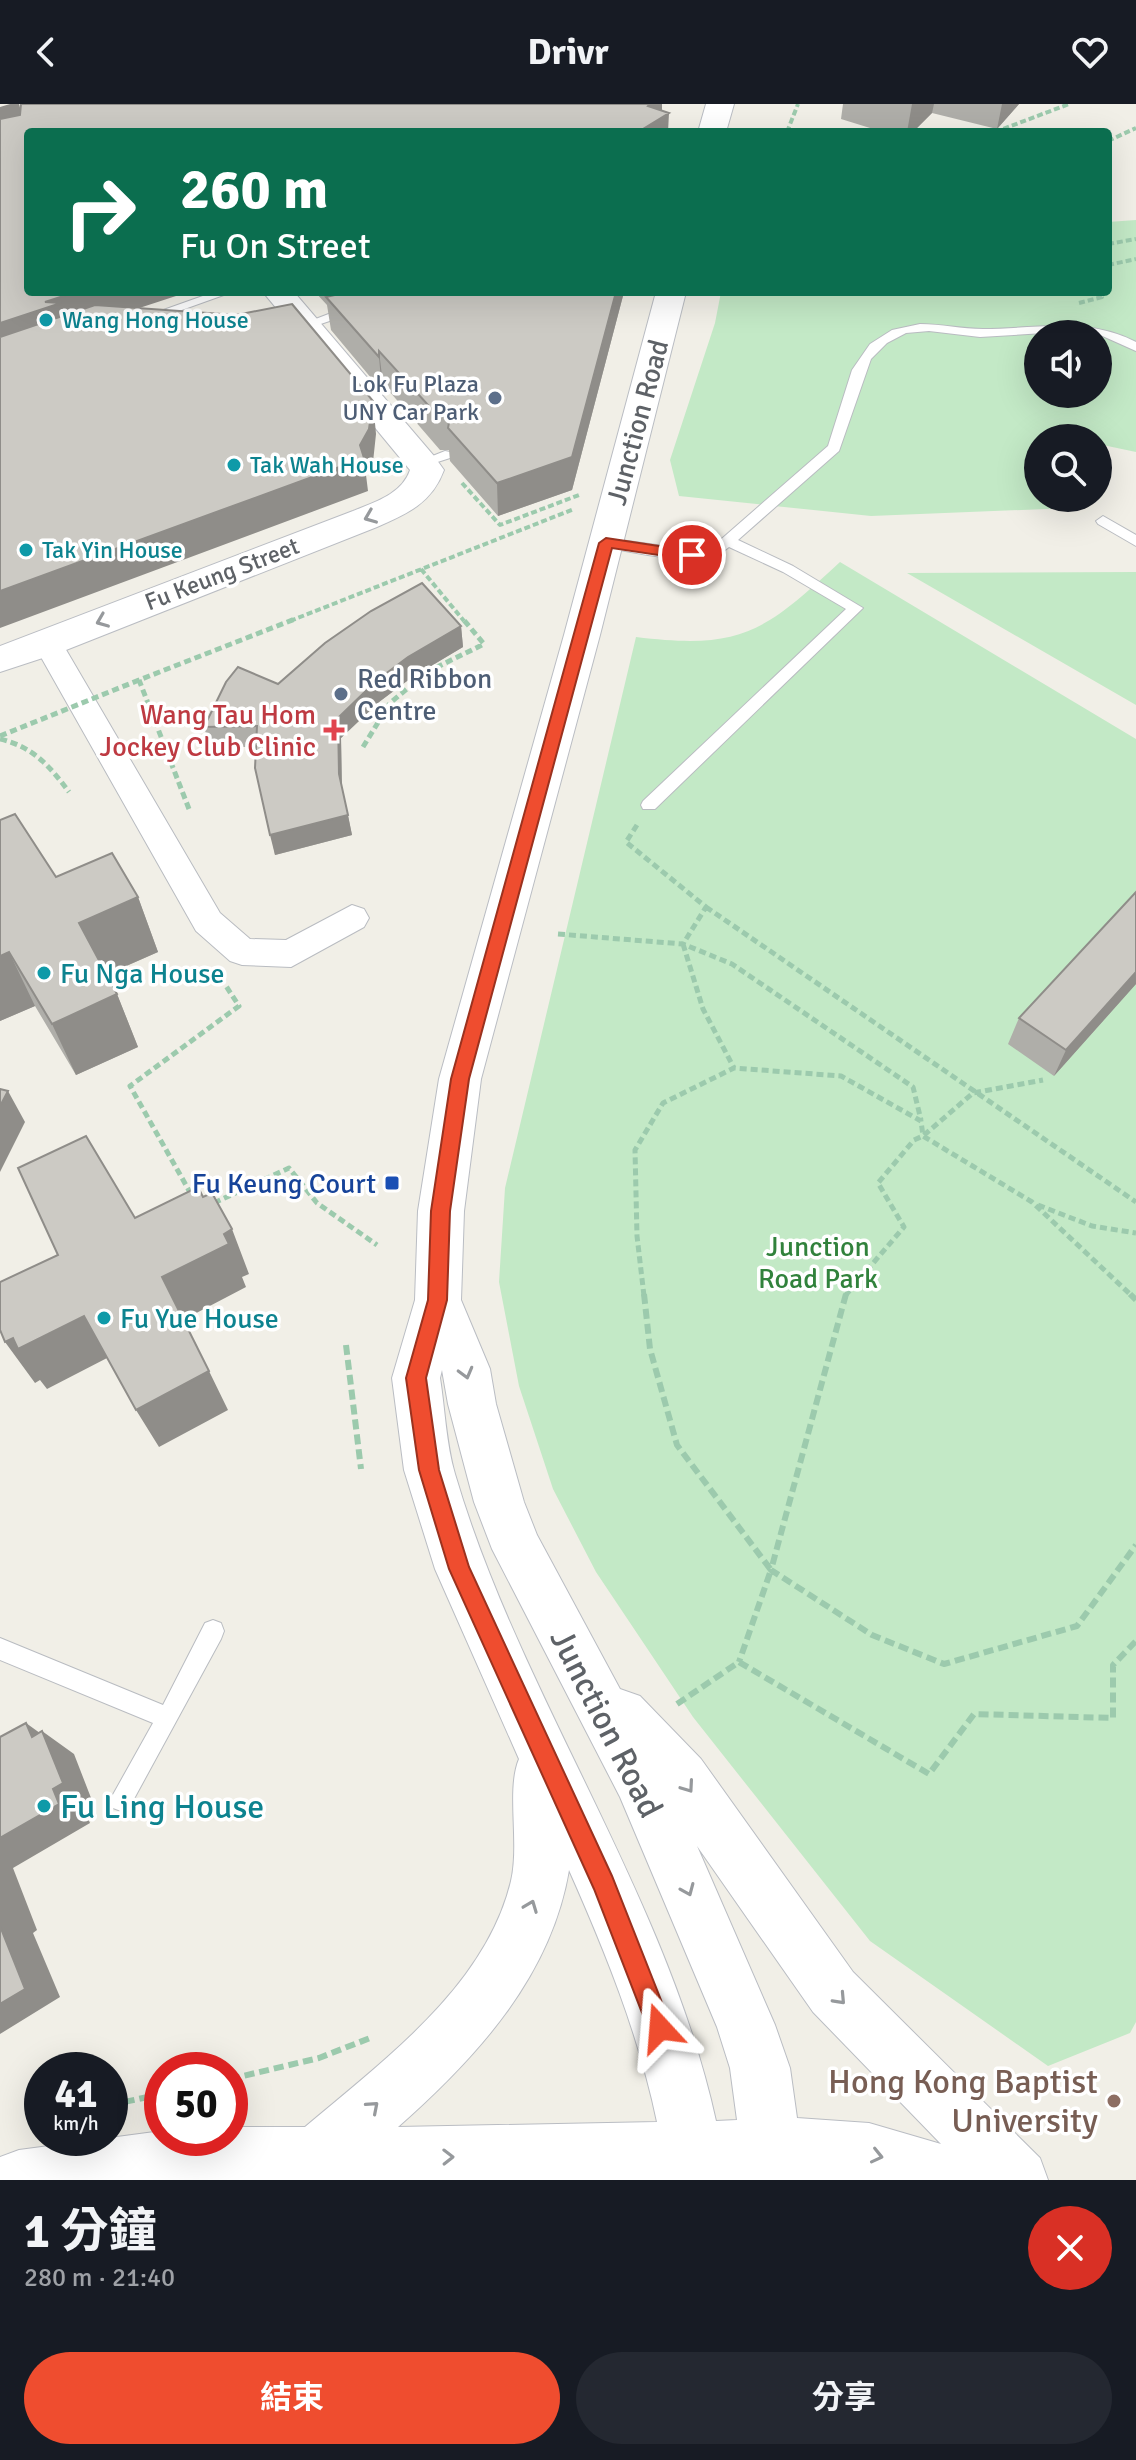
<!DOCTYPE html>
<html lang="zh-TW">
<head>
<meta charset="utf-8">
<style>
	body { margin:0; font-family:Signika,"Noto Sans TC",sans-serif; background:#242831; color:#f1f3f6; height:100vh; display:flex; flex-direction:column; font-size:30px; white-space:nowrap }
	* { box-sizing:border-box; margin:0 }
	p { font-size:26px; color:#9ea1a6 }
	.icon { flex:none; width:44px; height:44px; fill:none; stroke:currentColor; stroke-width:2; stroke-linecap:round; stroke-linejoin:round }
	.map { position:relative; height:2076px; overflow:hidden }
	.details { display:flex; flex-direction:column; background:#171b24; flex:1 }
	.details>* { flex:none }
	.guide { position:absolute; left:24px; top:24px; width:1088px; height:168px; border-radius:8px; box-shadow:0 8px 32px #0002; background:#0b6e4f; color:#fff; overflow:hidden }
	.buttons { position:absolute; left:1024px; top:216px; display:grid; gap:16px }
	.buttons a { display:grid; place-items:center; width:88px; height:88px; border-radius:50%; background:#171b24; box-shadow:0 8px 32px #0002; font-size:40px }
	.speed { position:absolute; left:24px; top:1948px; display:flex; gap:16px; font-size:40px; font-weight:700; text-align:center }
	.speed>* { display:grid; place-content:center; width:104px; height:104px; border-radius:50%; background:#171b24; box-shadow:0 8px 32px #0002; line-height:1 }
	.speed small { font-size:20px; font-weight:400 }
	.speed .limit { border:12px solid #d22; background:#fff; color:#111 }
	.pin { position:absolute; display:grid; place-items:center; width:68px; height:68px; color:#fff; margin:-34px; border:4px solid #fff; border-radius:50%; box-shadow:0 2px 8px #0007 }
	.me { position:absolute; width:88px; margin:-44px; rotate:341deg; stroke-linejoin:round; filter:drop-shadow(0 0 6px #0008) }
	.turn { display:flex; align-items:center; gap:28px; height:168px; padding:0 24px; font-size:36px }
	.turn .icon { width:104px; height:104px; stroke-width:2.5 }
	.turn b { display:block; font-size:56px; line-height:68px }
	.round { display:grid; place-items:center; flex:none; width:84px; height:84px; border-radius:42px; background:#242831 }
	.summary { display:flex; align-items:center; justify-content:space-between; height:136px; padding:0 24px }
	h1 { font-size:48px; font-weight:700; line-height:60px }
	.cta { display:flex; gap:16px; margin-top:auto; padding:16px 24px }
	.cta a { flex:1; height:92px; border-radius:48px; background:#ef4d2f; color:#fff; font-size:32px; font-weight:700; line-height:92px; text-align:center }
	.cta a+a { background:#242831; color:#f1f3f6 }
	header { display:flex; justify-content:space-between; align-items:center; height:104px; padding:0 24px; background:#171b24; font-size:36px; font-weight:700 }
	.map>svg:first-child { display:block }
	.green { fill:#c3e9c6; fill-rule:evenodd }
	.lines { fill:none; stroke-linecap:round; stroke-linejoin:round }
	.lane-casing { stroke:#b9bcc1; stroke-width:2 }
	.street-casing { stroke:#b9bcc1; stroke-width:2 }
	.secondary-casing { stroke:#babdc3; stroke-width:2 }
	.path-far2 { stroke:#9ccaad; stroke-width:4; stroke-dasharray:6 3; stroke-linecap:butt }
	.path-far1 { stroke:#9ccaad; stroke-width:5; stroke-dasharray:7 4; stroke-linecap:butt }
	.path { stroke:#9ccaad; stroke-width:6; stroke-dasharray:10 5; stroke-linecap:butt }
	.lane { fill:#fff; fill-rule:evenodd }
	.street { fill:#fff; fill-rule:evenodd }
	.secondary { fill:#fff; fill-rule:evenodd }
	.path-bridge { stroke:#9ccaad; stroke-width:5; stroke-dasharray:7 4; stroke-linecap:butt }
	.wall { fill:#afaea9 }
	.shaded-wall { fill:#8f8d89 }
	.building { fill:#cccac4; stroke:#8f8d89; stroke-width:2 }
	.oneway { stroke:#96999c }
	.route { fill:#ef4d2f; stroke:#9b321f; stroke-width:2 }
	.culture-dot { fill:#0f9aa8; stroke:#fff; stroke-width:3 }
	.service-dot { fill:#5c6f8a; stroke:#fff; stroke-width:3 }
	.health-dot { fill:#e0444e; stroke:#fff; stroke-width:3 }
	.transit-dot { fill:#1a4fb4; stroke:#fff; stroke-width:3 }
	.education-dot { fill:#8d6e63; stroke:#fff; stroke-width:3 }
	.labels { text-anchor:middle; stroke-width:7; stroke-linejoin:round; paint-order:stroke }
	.far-culture-label { font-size:24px; fill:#0d838f; stroke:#fff; text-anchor:start }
	.far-service-label { font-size:24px; fill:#4e5e75; stroke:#fff; text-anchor:end }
	.far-street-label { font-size:24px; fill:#5e6267; stroke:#fff }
	.street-label { font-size:28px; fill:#5e6267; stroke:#fff }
	.service-label { font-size:28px; fill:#4e5e75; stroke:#fff; text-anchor:start }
	.health-label { font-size:28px; fill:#be3a42; stroke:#fff; text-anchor:end }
	.culture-label { font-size:28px; fill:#0d838f; stroke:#fff; text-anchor:start }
	.transit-label { font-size:28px; fill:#164399; stroke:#fff; text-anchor:end }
	.park-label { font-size:28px; fill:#31823c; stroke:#fff }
	.near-street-label { font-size:34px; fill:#5e6267; stroke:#fff }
	.near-culture-label { font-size:34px; fill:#0d838f; stroke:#fff; text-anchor:start }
	.near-education-label { font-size:34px; fill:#785e54; stroke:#fff; text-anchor:end }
</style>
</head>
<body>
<header><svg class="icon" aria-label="back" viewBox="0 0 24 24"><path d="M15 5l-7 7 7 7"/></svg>Drivr<svg class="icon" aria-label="heart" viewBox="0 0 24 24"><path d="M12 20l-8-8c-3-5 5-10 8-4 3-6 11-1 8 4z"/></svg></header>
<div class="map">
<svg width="1136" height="2076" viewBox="0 0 1136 2076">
	<rect width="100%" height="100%" fill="#f1efe7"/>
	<!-- green -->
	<path class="green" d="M1136,116v232l-38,-8v-6h-60v60h34l-1,10 -200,8 -192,-20 -9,-36 45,-137 6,-31h387v-70zM1038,230h60v60h-60z
		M840,458l296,177v1283l-6,11 -82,33 -178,-125 -177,-224 -97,-145 -43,-83 -34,-103 -20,-104 6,-94 131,-551c106,13 128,-5 204,-75z
		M1136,468v133l-229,-132z"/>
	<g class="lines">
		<!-- lane casing -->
		<g class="lane-casing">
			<path id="lane" d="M214,188h18l-81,29 -10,-3z
				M352,201l6,4 -2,3 -50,17 -6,-4z
				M920,220c21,0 42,5 63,5 53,0 103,-13 153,13v9l-38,-17 -38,-2 -80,5 -51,-6 -23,2 -19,10 -16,16 -32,92 -101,89 55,26 70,42 -208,201h-12l-2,-4 2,-4 203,-192 -63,-37 -54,-25c-27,24 -89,5 -123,1l-7,-5 7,-5 86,12 18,-1 118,-103 24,-76 18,-26 22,-14z
				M445,347l5,1v6l-28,9 -7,-4z
				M1103,412l33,19v11l-38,-22 -2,-3z
				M213,1516l8,3 3,8 -3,8 -92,169 -8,3 -8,-3 -3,-8 43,-77 -153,-63v-22l163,67 42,-82z"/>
		</g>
		<!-- street casing -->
		<g class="street-casing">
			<path id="street" d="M48,529l10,3 162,277 30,26 36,1 66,-35 12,4 5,9 -5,9 -73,40 -49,-2 -12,-4 -34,-30 -163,-288 5,-7z"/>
		</g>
		<!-- secondary casing -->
		<g class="secondary-casing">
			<path id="secondary" d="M706,0h28l-8,28h-28z
				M263,188h31l140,164 10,14c-12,33 -37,44 -67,57l-316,125 -61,20v-26l353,-135c22,-9 49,-17 57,-41z
				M656,188h30l-86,343 -119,444 -17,132 -3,89 29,69 6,35 28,98 13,33 83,154 20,7 61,63 152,213 187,186 8,22h-1048v-23l19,-7 143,-19v7h68v-11h75c78,-66 181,-141 206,-246 9,-38 -5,-91 8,-122l-84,-190 -31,-99 -12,-92 23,-78 3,-89 21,-132 125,-444zM442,1266l6,34 26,98 18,47 128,248 97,230 13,41 7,52 -21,1c-50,-228 -196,-425 -261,-647 -9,-30 -10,-65 -15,-96zM697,1742l116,166 128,132 -72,-21 -72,-5 -7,-50 -15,-43zM569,1766c36,81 70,165 88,252l-259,5c78,-69 153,-150 171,-257z"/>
		</g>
		<!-- path-far2 -->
		<path class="path-far2" d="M787,28l11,-28
			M995,28l74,-28
			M1108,37l28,-13
			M1108,140l28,-5
			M1108,161l28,-6
			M1079,199l23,-6 -1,-5
			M462,379l38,42 79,-30
			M421,465l43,52
			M290,517l284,-112"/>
		<!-- path-far1 -->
		<path class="path-far1" d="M0,635c33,8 49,26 69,53
			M363,643l27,-44 37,-31 57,-28 -21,-25
			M189,705l-50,-129 156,-61
			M637,721l-11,17 80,65 -23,37
			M706,803l430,295
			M558,830l125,10 49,20 181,123 8,33
			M683,840l20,65 31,59
			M191,1090l-61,-108 109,-80 -13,-20
			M214,1099l75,-35 28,35 60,42
			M1038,1101l54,21 44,7
			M644,1192l-7,-60 -2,-86 28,-47 71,-35 107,8 80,45 2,15 109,66 100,94
			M845,1192l59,-69 -26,-44 36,-43 9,-4 50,-43 70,-13"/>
		<!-- path -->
		<path class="path" d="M644,1190l6,55 27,96 94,125 -32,92
			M846,1190l-75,276 101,65 72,29 133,-38 59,-81
			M1130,1190l6,6
			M346,1241l15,124
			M677,1600l62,-42 190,112 45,-60 139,4v-53l23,-24
			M230,1975l89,-21 51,-20
			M110,2001l52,-11"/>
		<!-- lane -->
		<use href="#lane" class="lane"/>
		<!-- street -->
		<use href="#street" class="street"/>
		<!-- secondary -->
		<use href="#secondary" class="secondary"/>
		<!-- path-bridge -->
		<path class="path-bridge" d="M0,632l139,-56"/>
	</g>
	<!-- wall -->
	<path class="wall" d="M843,0h176l-22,25 -65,-16 -19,19h-30l-42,-13z
		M315,188h309l-52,198 -74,26 -48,-55 -1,-11h-9l-57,-66 -1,7 -51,-61 -4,-25z
		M461,522l2,21 -52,31 -32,24 -38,36 1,50 10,47 -77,20 -19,-108h-46l-6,-20 74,-43z
		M0,716l56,57 82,20 20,55 -52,23 11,19 21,53 -62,28 -41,-69 -35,15z
		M1136,788v92l-82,92 -46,-32 11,-26z"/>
	<!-- shaded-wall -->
	<path class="shaded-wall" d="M10,0h9l8,31 -27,8v-36z
		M650,0h12v14l7,-5 -1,19h-30l10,-26z
		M912,0h22l-2,9 -19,19h-6z
		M1002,0h17l-22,25z
		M76,188h99l1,4 -107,35 -69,29v-37l45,-21z
		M330,188h8l2,15 -9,-5z
		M616,188h8l-52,198 -74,26 -1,-33z
		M379,247l4,33 -1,7 -3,-34z
		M373,297l3,33 -3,28 -7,13 2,16 -368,137v-37l360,-146z
		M461,522l2,21 -52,31 -32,24 -38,36 1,56 -3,-20 -1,-56 38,-37 32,-24z
		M348,711l4,20 -77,20 -5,-20z
		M138,793l20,55 -57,25 -22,-54z
		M9,848l26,54 -35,15v-65z
		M1136,868v12l-82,92 12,-26z
		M117,890l21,53 -62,28 -24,-51z
		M8,987l17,31 -25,50v-66z
		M232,1125l17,45 -7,3 4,10 -63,33 -21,-43 62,-43z
		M84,1212l25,41 -62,32 -7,-9 -5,3 -30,-41 8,-4z
		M209,1267l19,39 -69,37 -23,-37z
		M26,1619l18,13 -2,-5 32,23 19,49 -9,6 6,14 -77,45 24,62 -4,3 27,64 -60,37v-196l32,-101z"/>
	<!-- building -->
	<path class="building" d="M21,0h629l-2,2 21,7 -31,19h-610v160h48l-31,10 16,1 -61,20v-204l20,-4z
		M343,188h273l-44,165 -75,26 -49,-55 2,-11 -12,-1 -59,-65v6l-53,-60 18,-4z
		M292,200l81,97 -4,28 -9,16 4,13 -364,133v-254l95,-32 141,10z
		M422,479l39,43 -53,31 -32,24 -38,37 1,56 9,41 -78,20 -15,-67 2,-42 -53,1 22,-45 12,-15 40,17 47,-41 46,-32z
		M15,710l41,63 56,-24 26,44 -59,26 38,71 -65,30 -43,-72 -9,4v-136z
		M1136,788v80l-70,78 -47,-32z
		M0,985l8,2 -8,15z
		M86,1032l49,82 63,-31 5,10 9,-4 20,36 -8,5 5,10 -67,33 47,94 -73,39 -52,-94 -66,33 -5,-11 -8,4 -5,-12v-48l58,-27 -40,-87z
		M26,1619l6,14 10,-6 21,52 -10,6 6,15 -59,34v-101z
		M0,1822l25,63 -25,15z"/>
	<!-- one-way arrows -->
	<defs><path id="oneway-chevron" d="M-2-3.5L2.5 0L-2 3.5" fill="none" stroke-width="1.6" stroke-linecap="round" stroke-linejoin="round" transform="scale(2)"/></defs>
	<g class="oneway">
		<use href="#oneway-chevron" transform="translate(370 413) rotate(158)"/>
		<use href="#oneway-chevron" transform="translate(102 517) rotate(158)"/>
		<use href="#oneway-chevron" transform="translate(466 1269) rotate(75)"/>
		<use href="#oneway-chevron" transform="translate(688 1683) rotate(55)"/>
		<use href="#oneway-chevron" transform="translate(688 1786) rotate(67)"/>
		<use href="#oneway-chevron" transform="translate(531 1802) rotate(-69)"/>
		<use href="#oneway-chevron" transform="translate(840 1895) rotate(47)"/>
		<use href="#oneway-chevron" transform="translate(373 2003) rotate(-41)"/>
		<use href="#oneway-chevron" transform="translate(877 2052) rotate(13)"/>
		<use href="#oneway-chevron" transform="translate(448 2053) rotate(-1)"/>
	</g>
	<!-- route -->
	<path class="route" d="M606,434l86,13 7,4 -7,5 -80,-12 -143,531 -19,132 -3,89 -21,78 13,92 30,97 143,309 60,152 -3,8 -9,4 -9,-4 -57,-147 -145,-320 -30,-99 -13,-92 22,-78 3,-89 20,-132 148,-536z"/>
	<!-- markers -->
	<g class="culture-dot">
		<circle cx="46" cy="216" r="8"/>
		<circle cx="234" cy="361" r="8"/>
		<circle cx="26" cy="446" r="8"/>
		<circle cx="44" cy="869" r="8"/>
		<circle cx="104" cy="1214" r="8"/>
		<circle cx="44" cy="1702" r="8"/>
	</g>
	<g class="service-dot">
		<circle cx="495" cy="294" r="8"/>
		<circle cx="341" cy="590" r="8"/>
	</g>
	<path class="health-dot" d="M330 614h8v8h8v8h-8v8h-8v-8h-8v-8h8z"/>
	<rect class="transit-dot" x="384" y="1071" width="16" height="16" rx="4"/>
	<circle class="education-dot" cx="1114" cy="1997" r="8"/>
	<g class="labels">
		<!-- far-culture labels -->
		<g class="far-culture-label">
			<text x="62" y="224">Wang Hong House</text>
			<text x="250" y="369">Tak Wah House</text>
			<text x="42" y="454">Tak Yin House</text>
		</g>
		<!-- far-service labels -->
		<g class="far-service-label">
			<text x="479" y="288">Lok Fu Plaza<tspan x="479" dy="28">UNY Car Park</tspan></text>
		</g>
		<!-- far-street labels -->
		<g class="far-street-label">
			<text transform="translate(222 470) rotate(-21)" y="8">Fu Keung Street</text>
		</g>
		<!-- street labels -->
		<g class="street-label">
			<text transform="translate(637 318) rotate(-75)" y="10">Junction Road</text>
		</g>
		<!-- service labels -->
		<g class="service-label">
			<text x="357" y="584">Red Ribbon<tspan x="357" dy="32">Centre</tspan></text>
		</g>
		<!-- health labels -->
		<g class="health-label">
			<text x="316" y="620">Wang Tau Hom<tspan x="316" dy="32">Jockey Club Clinic</tspan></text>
		</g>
		<!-- culture labels -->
		<g class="culture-label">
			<text x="60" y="879">Fu Nga House</text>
			<text x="120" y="1224">Fu Yue House</text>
		</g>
		<!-- transit labels -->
		<g class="transit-label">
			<text x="376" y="1089">Fu Keung Court</text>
		</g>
		<!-- park labels -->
		<g class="park-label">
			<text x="818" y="1152">Junction<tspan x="818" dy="32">Road Park</tspan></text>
		</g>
		<!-- near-street labels -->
		<g class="near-street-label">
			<text transform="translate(607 1619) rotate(63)" y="12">Junction Road</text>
		</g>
		<!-- near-culture labels -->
		<g class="near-culture-label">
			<text x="60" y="1714">Fu Ling House</text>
		</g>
		<!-- near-education labels -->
		<g class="near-education-label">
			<text x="1098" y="1989">Hong Kong Baptist<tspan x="1098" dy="39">University</tspan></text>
		</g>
	</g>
</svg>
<div class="buttons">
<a><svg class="icon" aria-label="sound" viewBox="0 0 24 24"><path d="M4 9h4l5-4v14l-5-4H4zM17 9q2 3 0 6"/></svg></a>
<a><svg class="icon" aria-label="search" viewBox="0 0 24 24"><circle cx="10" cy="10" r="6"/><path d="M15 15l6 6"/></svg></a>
</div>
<div class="speed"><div>41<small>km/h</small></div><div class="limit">50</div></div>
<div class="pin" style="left:692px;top:451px;background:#d93025"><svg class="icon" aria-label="arrive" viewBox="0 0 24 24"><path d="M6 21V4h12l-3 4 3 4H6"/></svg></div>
<svg class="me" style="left:660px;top:1924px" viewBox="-20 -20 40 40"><path d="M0-17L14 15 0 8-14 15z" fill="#ef4d2f" stroke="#fff" stroke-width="4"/></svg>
<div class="guide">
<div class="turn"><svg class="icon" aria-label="right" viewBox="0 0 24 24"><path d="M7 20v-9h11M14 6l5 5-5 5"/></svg><div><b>260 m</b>Fu On Street</div></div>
</div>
</div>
<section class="details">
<div class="summary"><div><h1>1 分鐘</h1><p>280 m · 21:40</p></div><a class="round" style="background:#d93025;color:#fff"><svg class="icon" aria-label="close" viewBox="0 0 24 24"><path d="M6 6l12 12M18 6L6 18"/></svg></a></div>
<div class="cta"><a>結束</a><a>分享</a></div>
</section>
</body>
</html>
